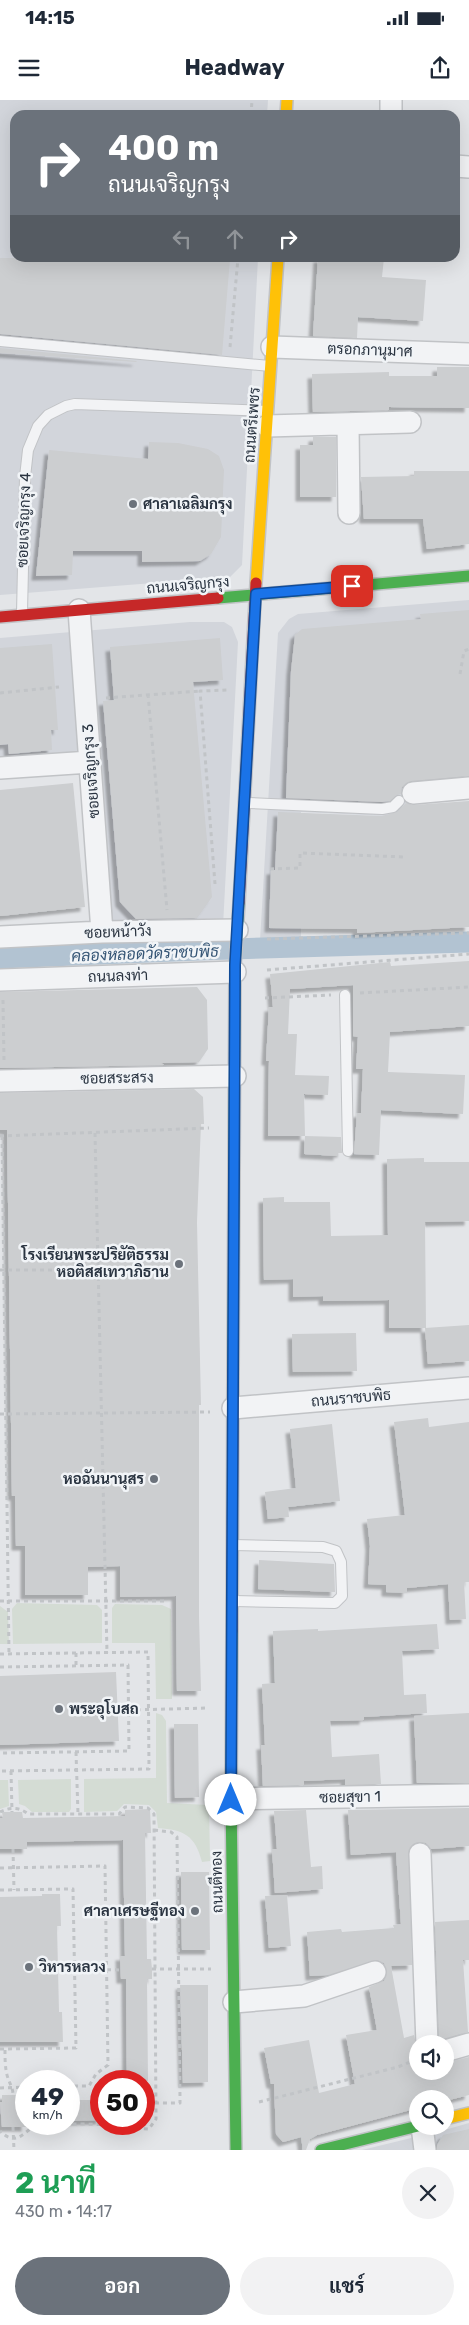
<!DOCTYPE html>
<html lang="th">
<head>
<meta charset="utf-8">
<style>
	body { margin:0; font-family:Rubik,Sarabun,sans-serif; background:#f2f2f3; color:#1f2937; height:100vh; display:flex; flex-direction:column; font-size:19px; white-space:nowrap }
	* { box-sizing:border-box; margin:0 }
	p { font-size:16px; color:#747a83 }
	.icon { flex:none; width:28px; height:28px; fill:none; stroke:currentColor; stroke-width:2; stroke-linecap:round; stroke-linejoin:round }
	.map { position:relative; height:2050px; overflow:hidden }
	.side { display:flex; flex-direction:column; background:#fff; flex:1 }
	.side>* { flex:none }
	.guide { position:absolute; left:10px; top:10px; width:450px; height:152px; border-radius:15px; box-shadow:0 5px 20px #0002; background:#6b727b; color:#fff; overflow:hidden }
	.tools { position:absolute; left:409px; top:1935px; display:grid; gap:10px }
	.tools a { display:grid; place-items:center; width:45px; height:45px; border-radius:50%; background:#fff; box-shadow:0 5px 20px #0002; font-size:25px }
	.speed { position:absolute; left:15px; top:1970px; display:flex; gap:10px; font-size:25px; font-weight:700; text-align:center }
	.speed>* { display:grid; place-content:center; width:65px; height:65px; border-radius:50%; background:#fff; box-shadow:0 5px 20px #0002; line-height:1 }
	.speed small { font-size:12px; font-weight:400 }
	.speed .limit { border:8px solid #d22; background:#fff; color:#111 }
	.pin { position:absolute; display:grid; place-items:center; width:42px; height:42px; color:#fff; margin:-21px; border-radius:10px; box-shadow:0 2px 8px #0006 }
	.me { position:absolute; width:55px; margin:-28px; rotate:0deg; stroke-linejoin:round; filter:drop-shadow(0 0 4px #0008) }
	.turn { display:flex; align-items:center; gap:18px; height:105px; padding:0 15px; font-size:22px }
	.turn .icon { width:65px; height:65px; stroke-width:2.5 }
	.turn b { display:block; font-size:35px; line-height:42px }
	.lanes { display:flex; align-items:center; height:48px; padding:0 15px; background:#0003; justify-content:center; gap:25px; direction:ltr }
	.lanes .off { opacity:.35 }
	.round { display:grid; place-items:center; flex:none; width:52px; height:52px; border-radius:26px; background:#f2f2f3 }
	.overview { display:flex; align-items:center; justify-content:space-between; height:85px; padding:0 15px }
	h1 { font-size:30px; font-weight:700; line-height:38px; color:#1e9e55 }
	.cta { display:flex; gap:10px; margin-top:auto; padding:10px 15px }
	.cta a { flex:1; height:58px; border-radius:30px; background:#6b727b; color:#fff; font-size:20px; font-weight:700; line-height:58px; text-align:center }
	.cta a+a { background:#f2f2f3; color:#1f2937 }
	.status { display:flex; justify-content:space-between; align-items:center; height:35px; padding:0 25px; background:#fff; direction:ltr }
	.status svg { height:14px; fill:currentColor }
	header { display:flex; justify-content:space-between; align-items:center; height:65px; padding:0 15px; background:#fff; font-size:22px; font-weight:700 }
	.map>svg:first-child { display:block }
	.built { fill:#d2d5db }
	.green { fill:#d4dcd4 }
	.lines { fill:none; stroke-linecap:round; stroke-linejoin:round }
	.canal { stroke:#b2c3d2; stroke-width:21 }
	.building { fill:#ccced0; filter:url(#shadow) }
	.lane-casing { stroke:#c1c3c6; stroke-width:12 }
	.street-casing { stroke:#c1c3c6; stroke-width:24 }
	.fast-casing { stroke:#c1c3c6; stroke-width:14 }
	.slow-casing { stroke:#c1c3c6; stroke-width:14 }
	.jam-casing { stroke:#c1c3c6; stroke-width:14 }
	.path { stroke:#c1c4c7; stroke-width:3; stroke-dasharray:4 4; stroke-linecap:butt }
	.lane { stroke:#f2f3f5; stroke-width:10 }
	.street { stroke:#f2f3f5; stroke-width:21 }
	.fast { stroke:#4caf50; stroke-width:11 }
	.slow { stroke:#ffc107; stroke-width:11 }
	.jam { stroke:#c62828; stroke-width:11 }
	.route-casing { stroke:#114b97; stroke-width:12 }
	.route { stroke:#1a73e8; stroke-width:9 }
	.poi-dot { fill:#6b727b; stroke:#f1f4f7; stroke-width:2 }
	.labels { text-anchor:middle; stroke-width:5; stroke-linejoin:round; paint-order:stroke }
	.street-label { font-size:15px; fill:#2a3441; stroke:#f1f4f7 }
	.poi-label { font-size:15px; font-weight:bold; fill:#2a3441; stroke:#f1f4f7; text-anchor:start }
	.water-label { font-size:16px; font-style:italic; fill:#355575; stroke:#f1f4f7 }
</style>
</head>
<body>
<div class="status"><b>14:15</b><svg viewBox="0 0 49 12"><path d="M0 12V9h3v3zM5 12V6h3v6zM10 12V3h3v9zM15 12V0h3v12zM26 1h20v11H26zM47 4h2v5h-2z"/></svg></div>
<header><svg class="icon" aria-label="menu" viewBox="0 0 24 24"><path d="M4 6h16M4 12h16M4 18h16"/></svg>Headway<svg class="icon" aria-label="share" viewBox="0 0 24 24"><path d="M12 15V3M7 8l5-5 5 5M5 13v7h14v-7"/></svg></header>
<div class="map">
<svg width="469" height="2050" viewBox="0 0 469 2050">
	<defs>
		<filter id="shadow"><feDropShadow dx="-4.5" dy="4.5" stdDeviation="1" flood-color="#0004"/></filter>
	</defs>
	<rect width="100%" height="100%" fill="#e3e5e8"/>
	<!-- built -->
	<path class="built" d="M0,0h268l-1,15h-252v143h243l-16,307 -12,12 -230,18z
		M469,500v43l-57,106 -5,68 -106,-5v132l-41,-3 18,-308 11,-14 9,-5z
		M190,522h34l8,5 6,15 -15,284 -111,2 -17,-170 -95,7v-127z
		M469,2023v27h-107l86,-21z"/>
	<!-- green -->
	<path class="green" d="M17,1503l80,2 5,5v33l-89,1 -1,-35z
		M115,1504l47,1 9,4 1,90h-16l-1,-56h-43v-35z
		M0,1506l8,6 1,32h-9z
		M156,1613l6,2 4,6 1,82 42,2 1,56 -8,1c-7,-27 -18,-32 -44,-34l-2,-16 -7,-7 -25,-1 -7,7 -33,1v-33l72,-1z
		M71,1679v30l-2,3h-37l-7,-6 -6,-2 -1,-24z
		M0,1680h8l1,26 -9,3z"/>
	<g class="lines">
		<!-- canal -->
		<path class="canal" d="M0,858l199,-8 270,-8"/>
	</g>
	<!-- building -->
	<path class="building" d="M0,158l230,1 -8,96 -222,-21z
		M318,158h66l-2,19 44,3 -3,41 -65,-4 -1,21 -44,-2z
		M0,248l137,13 -1,1 -136,-9z
		M437,267h32v41l-80,-1v3l-76,2 -1,-38 77,-2v4h48z
		M313,337h23v60h-36v-52h13z
		M149,342l29,1 30,6 11,7 5,14 -3,67 -10,17 -11,7 -58,1v-11h-69l-1,24 -36,1 13,-126 99,9z
		M414,371h55v73l-42,5 -4,-30h-59l-3,-42 53,-1z
		M469,510v166l-58,5 -9,6 -1,7 -4,1 -7,6 -8,1 -96,-4 5,-127 4,-36 7,-6 119,-10 -1,-5z
		M220,538l3,42 -30,2 19,215 -15,21 -61,1 -16,-17 -17,-201 11,-1 -4,-53z
		M52,544l6,86h-7l1,20 -43,4 -1,-10 -8,1v-97z
		M73,683l12,124 -85,9v-126z
		M469,701v126l-112,6v-4l-88,-1 2,-58h4l3,-58 104,4 15,-4 9,-9 8,2z
		M469,861v65l-79,6 -2,40 77,3 -2,39 -82,-4 -2,45 -25,-1 3,-41h4l2,-44h-7l2,-32 -5,-1v-51l-63,4 -2,45h9l-2,41 34,1 -1,19 -24,-1 1,42h-37l1,-75h-3l3,-54h4l-3,-33 120,-12 1,4z
		M197,887l10,13 1,49 -9,13 -38,1 3,2 -164,3v-76z
		M194,989l9,8 1,27h-3l-4,98 4,183h-2v211l2,75h-24l-1,-95 -56,1v-31l-32,1v28h-63v-49h-9l-1,-50h-3l-5,-366h-7v-37z
		M305,1036l36,1 1,16h-4v3l-34,-2z
		M424,1058v4h45v59l-44,1 1,106h-37v-28l-66,1v-5l-30,1v-18l-29,1 -1,-82 21,-1v5h46l1,34 57,-1 -1,-76z
		M469,1225v36l-41,3 -3,-36z
		M356,1233l1,38 -64,1 -1,-38z
		M428,1318l1,9 40,-5v160h-5l2,37 -16,1 -2,-36 -41,4v5l-21,-1v-7l-18,-1 2,-38 -3,-27 38,-4 -11,-93z
		M332,1324l8,77 -52,6 1,10 -21,2 -3,-27 31,-4 -6,-59z
		M259,1460l75,4 1,28 -77,-3z
		M437,1524l2,25 -37,2 2,44 22,-1 1,19 -63,4v3l-34,1 2,36 47,-3 2,30 -36,1v-6l-41,2v4l-41,1 -2,-41h4l-3,-61 13,-1 -2,-52 45,-2v2z
		M116,1572l3,69 -119,4v-69z
		M469,1613v70h-52l-3,-67z
		M174,1624h24l1,73 -24,1z
		M469,1708v38l-38,3 -5,-6 -6,-1 -7,2 -4,5 3,116 -21,1 13,72 10,-3 4,17v19h27v-8l24,-6v38l-24,6v-2h-27v9l-101,27 -7,4 -4,11h-3l-2,-13 -18,5 -7,-8 -2,-50h-3l-7,-36 45,-8 10,53 36,-9 -9,-49 31,-5 -8,-43 15,-6 3,-7 -3,-11 -7,-3 -49,15 -18,1 -3,-44 34,-3 1,3 52,-4 -1,-3 8,-1 -5,-72 -45,3 -3,-45z
		M150,1709l1,24h-6l2,126h4l1,10v10h-5l1,102h-21l-1,-102h-5l-1,-23h5l-2,-116 -96,2v7h-27v-31h3l-1,-6h20l1,6 102,-2v-6z
		M306,1710l5,57 11,-1 1,23 -48,4 -3,-44h5l-3,-38z
		M181,1772h28l1,78h-28z
		M42,1794h18l1,32h-4l2,86h3l1,30h-63v-145l42,-1z
		M287,1795l4,51 -22,2 -4,-52z
		M469,1820v40h-6l5,72 -29,8 -4,-118z
		M180,1885h28v97l-25,1z
		M2,1995h23l1,32h-24l-2,-25h2z
		M69,2000h32v20l-32,1z
		M469,2029v21h-32v-5l6,-10z"/>
	<g class="lines">
		<!-- lane casing -->
		<g class="lane-casing">
			<path id="lane" d="M0,241l270,25
				M22,513l3,-136 3,-27 10,-24 10,-11 18,-9 9,-2 192,7
				M248,703l134,6 11,-2 6,-6
				M345,895l3,156
				M233,1445l90,2 13,4 5,11 1,34 -7,7 -101,-2"/>
		</g>
		<!-- street casing -->
		<g class="street-casing">
			<path id="street" d="M391,15v-15
				M455,66l14,1
				M272,247l197,7
				M348,324l1,89
				M267,326l143,-4
				M79,510l23,322
				M0,668l90,-6
				M413,693l56,-5
				M0,837l102,-5 135,-2
				M0,880l235,-8
				M0,981l235,-5
				M233,1308l236,-20
				M231,1699l238,-4
				M420,1754l7,190
				M234,1902l70,-6 71,-24
				M445,1951l24,-7
				M422,2026l3,24"/>
		</g>
		<!-- fast casing -->
		<g class="fast-casing">
			<path id="fast" d="M218,498l251,-22
				M233,1271l2,-406 4,-62
				M232,1531l-1,168 5,351
				M321,2050l97,-24"/>
		</g>
		<!-- slow casing -->
		<g class="slow-casing">
			<path id="slow" d="M286,15l1,-15
				M256,483l22,-325
				M445,2019l24,-6"/>
		</g>
		<!-- jam casing -->
		<g class="jam-casing">
			<path id="jam" d="M0,517l218,-19
				M239,803l17,-320
				M232,1531l1,-260"/>
		</g>
		<!-- path -->
		<path class="path" d="M251,15l1,-15
			M230,247l8,-89
			M460,574l4,-23 5,-2
			M0,593l59,-6
			M148,594l19,216
			M106,598l94,-7
			M270,769l30,-1v-15l105,4
			M215,784l-15,-193 28,-1
			M267,839l202,-6
			M267,870l202,-16
			M360,893l109,-6
			M265,898l66,-3
			M3,900l1,61
			M95,1033l12,520
			M0,1036l209,-8
			M2,1036l7,518
			M0,1170h151
			M0,1314l210,-2
			M0,1501h166
			M76,1553v12
			M0,1554l148,-2 1,117 -149,2
			M0,1567l128,-2 1,86 -129,2
			M129,1610l79,-2
			M76,1652l2,62
			M11,1671l1,41
			M0,1712c9,-5 20,-5 28,2h91l6,-7 23,1 6,6 2,305 -7,10 -19,-1 -6,-3c-25,0 -63,-3 -87,1 -12,2 -19,23 -37,5
			M154,1730l17,2 6,5 3,261v5h-24
			M13,1749l1,41
			M0,1768l105,-2 3,199 -12,9 -7,12h-20
			M0,1790l73,-1 3,159 -76,1
			M75,1869l46,1
			M152,1869h59
			M5,1950c0,8 0,17 2,25 2,8 6,12 6,20
			M0,1988l26,-1
			M259,2002l139,-35 17,-7
			M13,2027l1,23"/>
		<!-- lane -->
		<use href="#lane" class="lane"/>
		<!-- street -->
		<use href="#street" class="street"/>
		<!-- fast -->
		<use href="#fast" class="fast"/>
		<!-- slow -->
		<use href="#slow" class="slow"/>
		<!-- jam -->
		<use href="#jam" class="jam"/>
	</g>
	<g class="lines">
		<!-- route casing -->
		<g class="route-casing">
			<path id="route" d="M231,1700l4,-835 21,-371 96,-8"/>
		</g>
		<!-- route -->
		<use href="#route" class="route"/>
	</g>
	<!-- markers -->
	<g class="poi-dot">
		<circle cx="133" cy="404" r="5"/>
		<circle cx="179" cy="1164" r="5"/>
		<circle cx="154" cy="1379" r="5"/>
		<circle cx="59" cy="1609" r="5"/>
		<circle cx="195" cy="1811" r="5"/>
		<circle cx="29" cy="1867" r="5"/>
	</g>
	<g class="labels">
		<!-- street labels -->
		<g class="street-label">
			<text transform="translate(370 250) rotate(2)" y="5">ตรอกภานุมาศ</text>
			<text transform="translate(252 325) rotate(-86)" y="5">ถนนตรีเพชร</text>
			<text transform="translate(24 420) rotate(-88)" y="5">ซอยเจริญกรุง 4</text>
			<text transform="translate(188 485) rotate(-5)" y="5">ถนนเจริญกรุง</text>
			<text transform="translate(91 671) rotate(-94)" y="5">ซอยเจริญกรุง 3</text>
			<text transform="translate(118 832) rotate(-2)" y="5">ซอยหน้าวัง</text>
			<text transform="translate(118 876) rotate(-2)" y="5">ถนนลงท่า</text>
			<text transform="translate(117 978) rotate(-1)" y="5">ซอยสระสรง</text>
			<text transform="translate(351 1298) rotate(-5)" y="5">ถนนราชบพิธ</text>
			<text transform="translate(350 1697) rotate(-1)" y="5">ซอยสุขา 1</text>
			<text transform="translate(217 1782) rotate(-91)" y="5">ถนนตีทอง</text>
		</g>
		<!-- poi labels -->
		<g class="poi-label">
			<text x="143" y="409">ศาลาเฉลิมกรุง</text>
			<text x="169" y="1160" text-anchor="end">โรงเรียนพระปริยัติธรรม<tspan x="169" dy="17">หอติสสเทวาภิธาน</tspan></text>
			<text x="144" y="1384" text-anchor="end">หอฉันนานุสร</text>
			<text x="69" y="1614">พระอุโบสถ</text>
			<text x="185" y="1816" text-anchor="end">ศาลาเศรษฐีทอง</text>
			<text x="39" y="1872">วิหารหลวง</text>
		</g>
		<!-- water labels -->
		<g class="water-label">
			<text transform="translate(145 853) rotate(-2)" y="6">คลองหลอดวัดราชบพิธ</text>
		</g>
	</g>
</svg>
<div class="tools">
<a><svg class="icon" aria-label="sound" viewBox="0 0 24 24"><path d="M4 9h4l5-4v14l-5-4H4zM17 9q2 3 0 6"/></svg></a>
<a><svg class="icon" aria-label="search" viewBox="0 0 24 24"><circle cx="10" cy="10" r="6"/><path d="M15 15l6 6"/></svg></a>
</div>
<div class="speed"><div>49<small>km/h</small></div><div class="limit">50</div></div>
<div class="pin" style="left:352px;top:486px;background:#d93025"><svg class="icon" aria-label="arrive" viewBox="0 0 24 24"><path d="M6 21V4h12l-3 4 3 4H6"/></svg></div>
<svg class="me" style="left:231px;top:1700px" viewBox="-20 -20 40 40"><circle r="19" fill="#fff"/><path d="M0-13L10 11 0 6-10 11z" fill="#1a73e8"/></svg>
<div class="guide">
<div class="turn"><svg class="icon" aria-label="right" viewBox="0 0 24 24"><path d="M7 20v-9h11M14 6l5 5-5 5"/></svg><div><b>400 m</b>ถนนเจริญกรุง</div></div>
<div class="lanes"><svg class="icon off" aria-label="left" viewBox="0 0 24 24"><path d="M17 20v-9H6M10 6l-5 5 5 5"/></svg><svg class="icon off" aria-label="ahead" viewBox="0 0 24 24"><path d="M12 20V5M6 11l6-6 6 6"/></svg><svg class="icon" aria-label="right" viewBox="0 0 24 24"><path d="M7 20v-9h11M14 6l5 5-5 5"/></svg></div>
</div>
</div>
<section class="side">
<div class="overview"><div><h1>2 นาที</h1><p>430 m · 14:17</p></div><a class="round"><svg class="icon" aria-label="close" viewBox="0 0 24 24"><path d="M6 6l12 12M18 6L6 18"/></svg></a></div>
<div class="cta"><a>ออก</a><a>แชร์</a></div>
</section>
</body>
</html>
